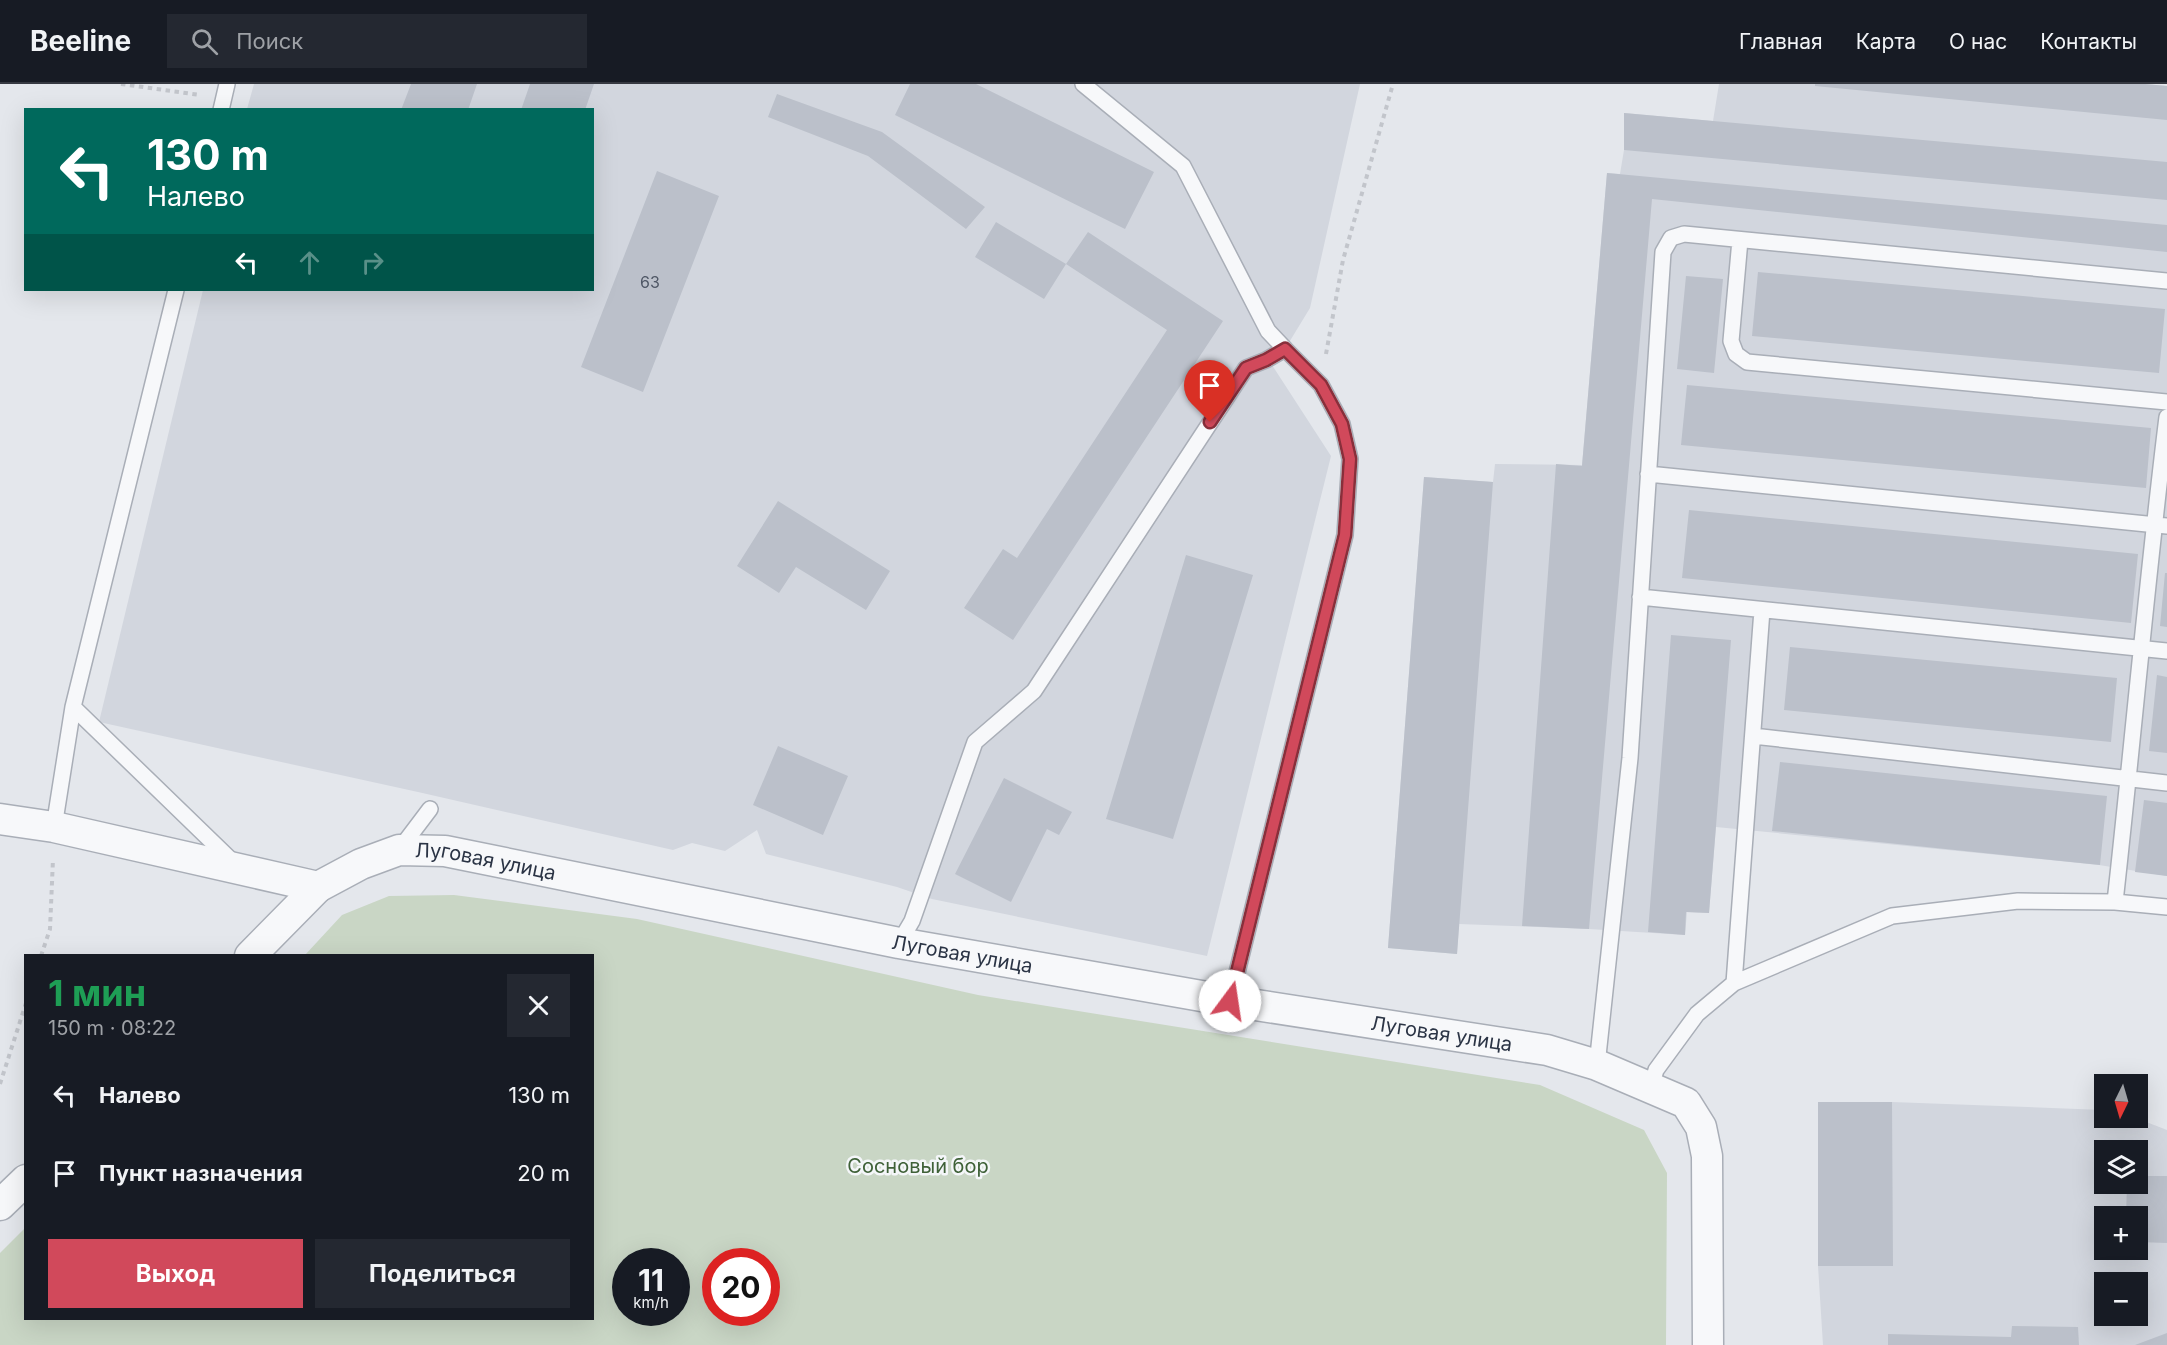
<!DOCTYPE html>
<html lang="ru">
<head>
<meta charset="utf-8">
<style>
	body { margin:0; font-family:Inter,sans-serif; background:#242831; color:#f1f3f6; height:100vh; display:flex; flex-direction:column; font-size:22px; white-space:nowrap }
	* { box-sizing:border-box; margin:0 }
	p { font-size:20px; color:#9ea1a6 }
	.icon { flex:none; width:33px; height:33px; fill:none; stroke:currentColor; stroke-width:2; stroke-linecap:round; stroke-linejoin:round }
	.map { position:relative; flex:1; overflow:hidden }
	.side { position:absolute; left:24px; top:870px; width:570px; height:366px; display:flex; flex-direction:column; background:#171b24; border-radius:0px; box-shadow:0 6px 24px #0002 }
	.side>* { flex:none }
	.banner { position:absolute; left:24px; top:24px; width:570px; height:183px; border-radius:0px; box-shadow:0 6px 24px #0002; background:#00695c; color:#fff; overflow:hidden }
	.needle { width:39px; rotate:185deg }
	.controls { position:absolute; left:2094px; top:990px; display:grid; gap:12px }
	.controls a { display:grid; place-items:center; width:54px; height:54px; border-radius:0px; background:#171b24; box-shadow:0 6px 24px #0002; font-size:30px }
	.speed { position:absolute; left:612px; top:1164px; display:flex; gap:12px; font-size:30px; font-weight:700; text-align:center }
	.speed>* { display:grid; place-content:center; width:78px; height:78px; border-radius:50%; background:#171b24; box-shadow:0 6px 24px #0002; line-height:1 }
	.speed small { font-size:15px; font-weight:400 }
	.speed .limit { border:9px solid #d22; background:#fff; color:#111 }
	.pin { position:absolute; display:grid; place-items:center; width:51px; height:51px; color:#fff; margin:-62px -26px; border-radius:50% 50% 50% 0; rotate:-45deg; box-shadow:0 0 6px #0007 }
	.pin .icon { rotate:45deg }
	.me { position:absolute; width:66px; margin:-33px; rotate:14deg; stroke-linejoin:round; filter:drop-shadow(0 0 4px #0008) }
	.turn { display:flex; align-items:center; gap:21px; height:126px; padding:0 24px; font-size:27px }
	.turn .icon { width:78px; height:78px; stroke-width:2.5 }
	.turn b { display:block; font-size:42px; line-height:51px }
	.lanes { display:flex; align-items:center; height:57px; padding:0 24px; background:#0003; justify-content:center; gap:30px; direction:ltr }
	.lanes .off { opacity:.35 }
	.round { display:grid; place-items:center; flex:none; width:63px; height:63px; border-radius:0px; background:#242831 }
	.summary { display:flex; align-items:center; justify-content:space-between; height:102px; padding:0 24px }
	h1 { font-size:36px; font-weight:700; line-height:45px; color:#1e9e55 }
	.button { display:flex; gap:12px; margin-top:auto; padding:12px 24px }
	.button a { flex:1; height:69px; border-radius:0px; background:#d1495b; color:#fff; font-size:24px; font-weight:700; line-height:69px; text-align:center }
	.button a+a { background:#242831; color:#f1f3f6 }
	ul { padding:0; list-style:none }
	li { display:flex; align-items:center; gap:18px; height:78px; padding:0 24px }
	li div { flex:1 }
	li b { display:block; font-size:22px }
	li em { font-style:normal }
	header { display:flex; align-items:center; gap:36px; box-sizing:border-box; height:84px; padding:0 30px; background:#171b24; border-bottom:2px solid #363941 }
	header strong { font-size:28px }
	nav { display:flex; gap:33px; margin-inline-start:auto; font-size:21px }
	.search { width:420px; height:54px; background:#242831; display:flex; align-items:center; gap:15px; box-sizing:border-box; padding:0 21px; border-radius:0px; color:#9ea1a6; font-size:22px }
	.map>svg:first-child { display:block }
	.built { fill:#d2d6de; fill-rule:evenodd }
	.green { fill:#c9d6c5; fill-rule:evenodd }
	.building { fill:#bbc0ca }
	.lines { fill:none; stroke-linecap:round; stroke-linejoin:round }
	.lane-casing { stroke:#a9aeb7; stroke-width:18 }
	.street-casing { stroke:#a9aeb7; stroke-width:33 }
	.path { stroke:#c2c5cb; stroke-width:4; stroke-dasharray:4.5 4.5; stroke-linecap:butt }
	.lane { stroke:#f7f8fa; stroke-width:15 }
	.street { stroke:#f7f8fa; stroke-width:30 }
	.route-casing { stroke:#882f3b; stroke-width:15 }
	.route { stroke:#d1495b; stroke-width:10 }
	.labels { text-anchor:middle; stroke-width:5; stroke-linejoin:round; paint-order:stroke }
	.number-label { font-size:16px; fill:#4f5766 }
	.street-label { font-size:20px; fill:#2b3445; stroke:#f4f6f9 }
	.park-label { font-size:20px; fill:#3f6138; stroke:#f4f6f9 }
</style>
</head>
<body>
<header>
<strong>Beeline</strong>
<div class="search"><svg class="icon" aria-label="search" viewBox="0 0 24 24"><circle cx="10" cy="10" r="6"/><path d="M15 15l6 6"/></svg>Поиск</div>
<nav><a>Главная</a><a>Карта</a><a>О нас</a><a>Контакты</a></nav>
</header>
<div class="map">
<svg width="2167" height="1261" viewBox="0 0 2167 1261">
	<rect width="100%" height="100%" fill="#e4e7ec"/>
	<!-- built -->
	<path class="built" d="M254,0h1106l-50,224 -25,41 -13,16 59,91 -124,500 -275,-57 -35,-12 -131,-33 -9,-24 -32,21 -33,-8 -19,7 -255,-58 -319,-70 104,-432h389v-180l-345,-1z
		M1719,0h426l22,2v790l-68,-11 -383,-38 -7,86 -22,-1 -2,23 -96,-6 -130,-5 -2,30 -69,-6 36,-471 69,5 2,-18 87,1 25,-292 13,1 4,-24v-37l89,8z
		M1818,1018h74l212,8v8h32l31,12v215h-344l-5,-79zM2104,1066h34v34h-34zM2104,1132h34v34h-34zM2104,1198h34v34h-34z"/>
	<!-- green -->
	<path class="green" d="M454,811l183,24 341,76 562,90 104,45 23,43 -1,172h-1666v-92l25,-25 1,90h566v-362l-287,-1 37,-40 47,-19zM626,1178h50v50h-50zM716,1178h50v50h-50z"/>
	<!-- building -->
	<path class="building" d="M411,0h66l-9,26h-67z
		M530,0h64l-9,26h-64z
		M910,0h66l178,88 -29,57 -230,-114z
		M1815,0h330l22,2v34l-352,-34z
		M777,10l105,38 103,75 -19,22 -98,-73 -100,-39z
		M1624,29l543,49v38l-543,-50z
		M657,87l62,25 -76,196 -62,-25z
		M1607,89l560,52v27l-515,-53 -63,730 -67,-3 34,-462 26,2z
		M996,138l70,42 22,-32 135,89 -210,319 -49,-32 39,-59 14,9 150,-228 -101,-66 -22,35 -69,-42z
		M1758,188l407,37 -6,64 -407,-37z
		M1686,192l37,3 -9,94 -37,-4z
		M1687,301l464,43 -5,60 -465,-43z
		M1424,393l69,5 -36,472 -69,-6z
		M778,417l112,70 -24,39 -70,-43 -17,26 -42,-27z
		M1689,426l449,44 -7,69 -449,-45z
		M1186,471l67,20 -80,264 -67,-20z
		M2165,489h2v54l-7,-1z
		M1671,551l60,5 -22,273 -23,-1 -1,23 -37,-3z
		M1790,563l327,31 -6,64 -327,-32z
		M2157,591l10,2v76l-18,-2z
		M778,662l70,30 -25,59 -70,-30z
		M1780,678l327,34 -7,69 -328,-34z
		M1004,694l68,34 -13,23 -12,-6 -36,73 -56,-28z
		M2144,716l23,3v73l-32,-4z
		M1818,1018h74l1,164h-75z
		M2138,1092h29v67l-29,-1v-26h-12l1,-32h11z
		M2012,1242l66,1 1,18h-191v-11l123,3z
		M2167,1249v12h-32z"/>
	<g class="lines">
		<!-- lane casing -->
		<g class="lane-casing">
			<path id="lane" d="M1083,0l100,82 85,165 17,18
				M221,26l6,-26
				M1740,156l-9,101 5,13 11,8 420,40
				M1648,390l519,52
				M1640,513l527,54
				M73,623l161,156
				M1753,652l414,47
				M54,743l19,-120 103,-417
				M399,766l31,-41
				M2115,818c18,-162 32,-324 52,-485
				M899,859l13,-22 63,-179 59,-51 212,-323 20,-8 19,-11 36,36 21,39 8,35 -5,76 -115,466
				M1734,899l28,-373
				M1597,981l33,-307 33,-506 8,-14 13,-4 483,47
				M1651,1003l5,-17 41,-56 37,-31 158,-67 126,-15 97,1 52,5"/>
		</g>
		<!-- street casing -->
		<g class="street-casing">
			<g id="street">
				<path id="s1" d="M0,735l54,8 264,60 43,-23 38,-14 46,1 454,92 331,58 317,49 50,15 89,38 15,24 6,29 1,189"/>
				<path d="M250,872l68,-69"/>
				<path d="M0,1121l26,-25"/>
			</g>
		</g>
		<!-- path -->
		<path class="path" d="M121,0l79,11
			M1326,270l17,-94 50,-176
			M41,872l9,-27 3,-70
			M0,1000l26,-81"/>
		<!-- lane -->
		<use href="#lane" class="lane"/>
		<!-- street -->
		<use href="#street" class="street"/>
	</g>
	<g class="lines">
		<!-- route casing -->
		<g class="route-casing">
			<path id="route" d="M1210,338l36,-54 20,-8 19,-11 36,36 21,39 8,35 -5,76 -115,466"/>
		</g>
		<!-- route -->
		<use href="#route" class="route"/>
	</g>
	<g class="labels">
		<!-- number labels -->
		<g class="number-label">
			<text x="650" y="204">63</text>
		</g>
		<!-- street labels -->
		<g class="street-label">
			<text dy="7" stroke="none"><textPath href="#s1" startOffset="502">Луговая улица</textPath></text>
			<text dy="7" stroke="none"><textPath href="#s1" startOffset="988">Луговая улица</textPath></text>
			<text dy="7" stroke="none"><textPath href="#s1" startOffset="1474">Луговая улица</textPath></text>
		</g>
		<!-- park labels -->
		<g class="park-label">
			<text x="918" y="1089">Сосновый бор</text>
		</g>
	</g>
</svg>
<div class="controls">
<a><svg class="needle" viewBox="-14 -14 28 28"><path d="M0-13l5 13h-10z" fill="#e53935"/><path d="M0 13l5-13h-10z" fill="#9ea1a6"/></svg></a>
<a><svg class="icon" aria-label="layers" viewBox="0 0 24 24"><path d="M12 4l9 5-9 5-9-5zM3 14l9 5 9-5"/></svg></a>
<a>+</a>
<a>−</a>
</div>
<div class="speed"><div>11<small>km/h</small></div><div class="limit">20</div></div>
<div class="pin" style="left:1210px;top:338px;background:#d93025"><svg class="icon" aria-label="arrive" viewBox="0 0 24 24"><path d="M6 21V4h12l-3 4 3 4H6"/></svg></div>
<svg class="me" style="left:1230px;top:917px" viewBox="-20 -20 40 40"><circle r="19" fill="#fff"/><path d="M0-13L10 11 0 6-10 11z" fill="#d1495b"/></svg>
<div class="banner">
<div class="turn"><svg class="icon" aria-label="left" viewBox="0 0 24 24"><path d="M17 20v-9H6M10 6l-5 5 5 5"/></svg><div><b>130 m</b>Налево</div></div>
<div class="lanes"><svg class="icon" aria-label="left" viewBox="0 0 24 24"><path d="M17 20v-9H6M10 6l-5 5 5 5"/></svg><svg class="icon off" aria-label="ahead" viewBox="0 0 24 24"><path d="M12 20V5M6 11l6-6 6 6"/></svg><svg class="icon off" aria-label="right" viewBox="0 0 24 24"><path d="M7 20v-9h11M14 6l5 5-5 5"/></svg></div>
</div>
<section class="side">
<div class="summary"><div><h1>1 мин</h1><p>150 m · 08:22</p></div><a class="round"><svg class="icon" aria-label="close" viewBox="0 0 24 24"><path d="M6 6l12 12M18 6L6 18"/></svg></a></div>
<ul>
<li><svg class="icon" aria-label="left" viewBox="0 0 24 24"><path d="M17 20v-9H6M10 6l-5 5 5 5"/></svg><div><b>Налево</b></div><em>130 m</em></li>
<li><svg class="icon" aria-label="arrive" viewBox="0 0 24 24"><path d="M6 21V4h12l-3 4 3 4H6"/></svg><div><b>Пункт назначения</b></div><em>20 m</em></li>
</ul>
<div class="button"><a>Выход</a><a>Поделиться</a></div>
</section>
</div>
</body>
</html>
